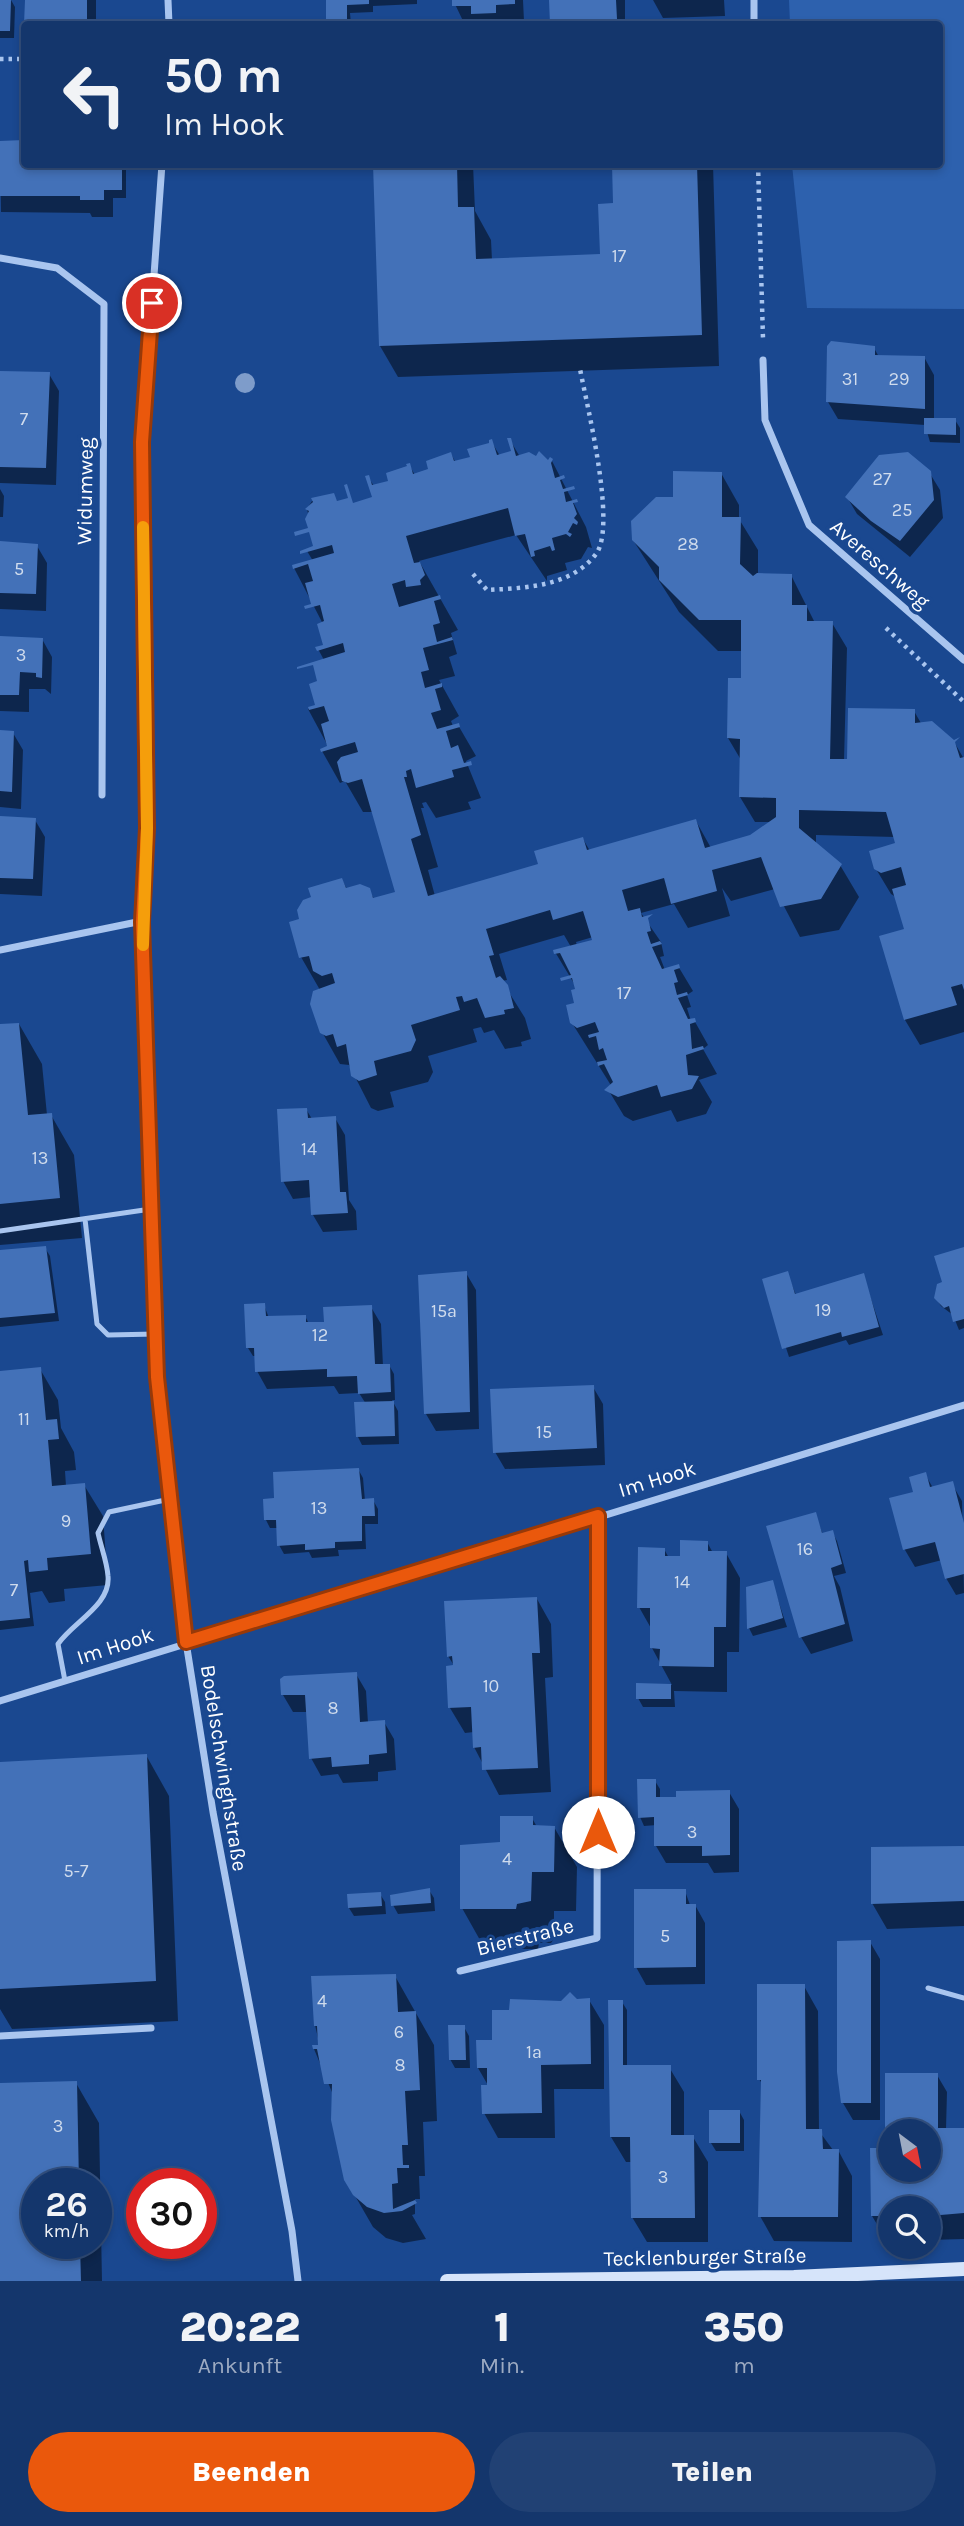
<!DOCTYPE html>
<html lang="de">
<head>
<meta charset="utf-8">
<style>
	body { margin:0; font-family:Karla,sans-serif; background:#214174; color:#f1f3f6; height:100vh; display:flex; flex-direction:column; font-size:26px; white-space:nowrap }
	* { box-sizing:border-box; margin:0 }
	p { font-size:23px; color:#9dabc2 }
	.icon { flex:none; width:38px; height:38px; fill:none; stroke:currentColor; stroke-width:2; stroke-linecap:round; stroke-linejoin:round }
	.map { position:relative; height:2281px; overflow:hidden }
	.drawer { display:flex; flex-direction:column; background:#14366c; flex:1 }
	.drawer>* { flex:none }
	.guide { position:absolute; left:21px; top:21px; width:922px; height:147px; border-radius:7px; box-shadow:0 4px 10px #0003,0 0 0 2px #33507f; background:#14366c; color:#f1f3f6; overflow:hidden }
	.needle { width:46px; rotate:148deg }
	.buttons { position:absolute; left:878px; top:2119px; display:grid; gap:14px }
	.buttons a { display:grid; place-items:center; width:63px; height:63px; border-radius:50%; background:#14366c; box-shadow:0 4px 10px #0003,0 0 0 2px #33507f; font-size:35px }
	.speed { position:absolute; left:21px; top:2168px; display:flex; gap:14px; font-size:35px; font-weight:700; text-align:center }
	.speed>* { display:grid; place-content:center; width:91px; height:91px; border-radius:50%; background:#14366c; box-shadow:0 4px 10px #0003,0 0 0 2px #33507f; line-height:1 }
	.speed small { font-size:18px; font-weight:400 }
	.speed .limit { border:10px solid #d22; background:#fff; color:#111 }
	.pin { position:absolute; display:grid; place-items:center; width:60px; height:60px; color:#fff; margin:-30px; border:4px solid #fff; border-radius:50%; box-shadow:0 2px 7px #0007 }
	.me { position:absolute; width:77px; margin:-38px; rotate:0deg; stroke-linejoin:round; filter:drop-shadow(0 0 5px #0008) }
	.turn { display:flex; align-items:center; gap:24px; height:147px; padding:0 28px; font-size:32px }
	.turn .icon { width:91px; height:91px; stroke-width:2.5 }
	.turn b { display:block; font-size:49px; line-height:60px }
	.eta { display:flex; justify-content:space-evenly; align-items:center; height:119px; text-align:center }
	.eta b { font-size:42px; font-weight:800; line-height:49px }
	.button { display:flex; gap:14px; margin-top:auto; padding:14px 28px }
	.button a { flex:1; height:80px; border-radius:42px; background:#ea580c; color:#fff; font-size:28px; font-weight:800; line-height:80px; text-align:center }
	.button a+a { background:#214174; color:#f1f3f6 }
	.map>svg:first-child { display:block }
	.green { fill:#2d61ae }
	.shadow { fill:#0007; fill-rule:evenodd }
	.building { fill:#4371b8 }
	.lines { fill:none; stroke-linecap:round; stroke-linejoin:round }
	.path { stroke:#a9c5ef; stroke-width:4.5; stroke-dasharray:3.5 5; stroke-linecap:butt }
	.lane { stroke:#a9c5ef; stroke-width:5 }
	.street { stroke:#a9c5ef; stroke-width:7 }
	.secondary { stroke:#d6e4fa; stroke-width:14 }
	.tree { fill:#7e9cca }
	.route-casing { stroke:#983908; stroke-width:18 }
	.route { stroke:#ea580c; stroke-width:12 }
	.slow { stroke:#f59e0b; stroke-width:12 }
	.labels { text-anchor:middle; stroke-width:7; stroke-linejoin:round; paint-order:stroke }
	.number-label { font-size:18px; fill:#d0dced }
	.street-label { font-size:21px; fill:#fff; stroke:#1a4890 }
</style>
</head>
<body>
<div class="map">
<svg width="964" height="2281" viewBox="0 0 964 2281">
	<rect width="100%" height="100%" fill="#1a4890"/>
	<!-- green -->
	<path class="green" d="M789,0h175v309l-157,-1 -15,-143 148,-1v-140h-150z"/>
	<!-- shadow -->
	<path class="shadow" d="M0,0h11l4,7 -1,31h-14z
		M26,0h70v24h-70z
		M327,0h90v4l-44,2v6l-23,1 1,11h-23z
		M453,0h70l1,21 -19,1v2l-41,-1z
		M552,0h73v24h-73z
		M724,0l1,16 -62,2 -10,-18z
		M0,142h24v22h102v34h-13v19h-21l-2,-4 -89,-1z
		M374,164h99l2,47 16,29 1,20 109,-4 14,-51 -1,-41h99l6,202 -321,11 -18,-31z
		M874,348l5,9h45l10,18v44l21,1 5,8v15l-30,-1 -5,-17 -87,-6 -10,-17z
		M0,373l49,1 10,17 -3,94 -56,-2z
		M510,440l10,17 32,4 34,66 6,21 -4,-1 -7,12 -16,4 2,7 -20,6v5l-31,-46 -97,26 39,69 -7,3 6,21 -8,3 6,19 -16,4 20,36 -8,5 2,5 5,-1 18,31 -10,5 15,37 -13,4 3,7 -35,9 -10,-16 -4,1 2,5h-3l17,59 -10,3 7,26 105,-30 43,-27 7,12 106,-30 15,27 39,-11 22,-15h-17l-15,-25 1,-37 -13,-22 14,-58 1,-29h-25l-39,-39 -46,-72 41,-42 47,-25 18,32v14l19,31v25h33l24,48h17l15,25 -3,113h5l65,-50 8,14 31,15 11,19v273l-44,13 -15,-25 -24,-83 25,-7 -10,-33 -5,-3 -15,-25 21,-24 -2,-8 -79,-2v10l24,20 19,32 -20,33 -39,7 -25,-48 -44,12 -9,-13 8,28 -42,12 -14,-24 -33,9 20,29 3,14 -4,1 5,13 13,-4 15,25 -6,4 4,12 -4,1 4,13 3,-1 14,25 -5,4 14,25 -18,6 13,22 -6,12 -29,8 -6,-12 -38,11 -9,-5 -15,-25 3,-4 -40,-64 6,-33 -23,-38 16,-5 -7,-12 -65,19 8,26 -5,1 23,37 6,21 -10,3 1,4 -17,3 -11,-19 -10,3 -3,-6 -8,2 4,13 -49,14 5,16 -5,10 -38,10 4,15 -16,4 -7,-3 -22,-43 -9,-1 -18,-32 -2,-42 -19,-33 1,-37 40,-40 5,9 22,1 5,9 23,-6 -24,-81h-10l-18,-31 -5,2 -18,-32 7,-3 -21,-39 9,-3 7,-46 -6,-11 7,-2 -2,-23 -29,-56 19,-7 -6,-10 9,-3 -9,-39 5,-8 21,-6 5,8 15,1 21,-6 -6,-21 6,9 16,-4 19,-17 6,10 15,-5 21,-16 5,9 16,-5 19,-13v-4l9,15 13,-3zM593,937l1,4 -17,5 -1,-4z
		M929,472l11,18 3,28 -33,39 -53,-43 -10,-17z
		M0,489l4,7 -1,21h-3z
		M0,544l37,2 10,17 -1,48 -46,-2z
		M0,638l42,1 10,18 -1,37 -6,-5h-16v23l-29,-1z
		M0,732l13,1 10,17 -2,59 -21,-2z
		M0,818l35,2 10,17 -3,59 -42,-2z
		M19,1024l23,40 5,51h4l23,40 8,83 -82,7v-219z
		M306,1109l6,10 23,-1 10,17 4,65 7,11 1,19 -34,2 -10,-17 -1,-18 -19,2 -10,-18z
		M45,1248l5,8 9,65 -59,6v-75z
		M964,1249v79l-5,2 -6,-15 -12,-9 -5,-8z
		M466,1273l10,17 3,139 -43,2 -10,-17z
		M787,1273l9,22 67,-20 20,60 -34,10 -3,-5 -57,17 -25,-77z
		M264,1305l5,13 36,-2 4,8 17,-1 45,-16 10,17 2,42 6,-1 5,9 1,26h-3l6,11 1,33 -37,1 -4,-8 8,-33 -7,-11 -20,1 -5,-8 -67,3 -10,-18 -1,-15h-3l-5,-8z
		M40,1369l18,31 3,28 13,24 2,18 -11,1 1,15 18,-1 19,31 5,69 -44,4 1,12 -16,2 -7,-12 -12,2 4,33 -34,4v-257z
		M593,1387l10,17 2,61 -100,4 -10,-17z
		M358,1469l5,9 2,23 8,-1 5,9v15h-13l1,25 -28,1 1,6 -27,2 -3,-6 -25,2 -5,-9 -1,-17h-8l-4,-8 10,-20z
		M925,1474l8,14 19,-4 10,17 2,92 -8,2 -10,-17 -4,-18 -27,7 -10,-17 -14,-51 24,-6z
		M815,1514l8,21 9,-3 5,9 9,32 -12,3 6,11 13,54 -42,13 -10,-17z
		M707,1542l6,11h13l14,25 -1,74h-12v40l-53,-1 1,16h-32l-5,-9v-13h34l-20,-37v-18l-13,-23 25,-58 5,9 13,-1z
		M772,1582l15,45 -34,9 -4,-8z
		M537,1599l14,25 2,53 -8,1 6,114 -52,3 -25,-48v-15l-9,1 -15,-25 5,-41 -7,-11z
		M356,1674l10,17 2,32 16,-1 10,17 2,31 -18,2v9l-35,2 -5,-9 -17,2 -10,-18 -3,-46h-15l-10,-17z
		M146,1755l23,41 9,225 -166,8 -12,-20v-246z
		M655,1781l5,8v10l69,-7 10,17v63l-25,1 -6,-10h-42l-10,-17 1,-21 -13,1 -4,-9z
		M532,1818l5,9h17l23,40 -1,44h-22v28l-3,4h-12l-1,6h-53l-23,-41 39,-64z
		M964,1847v79l-77,3 -15,-26z
		M429,1890l5,8 1,13 -37,3 -5,-9z
		M685,1891l5,14h5l10,18v61l-59,1 -10,-18z
		M380,1894l5,8 1,12 -32,2 -5,-8z
		M870,1942l10,17v161h-27l-10,-17z
		M395,1976l39,69 3,76 -14,1 2,54h-6l1,23h-5v15l-3,1 14,24 -23,4 -17,-5 -13,-11 -19,-33 -20,-97 -20,-48 6,-2 -5,-22z
		M804,1986l14,25 1,120 14,19h5l14,26v66l-78,-1 -14,-25 3,-131 -4,-6z
		M589,2000l15,25v64h-50l1,49h-57l-14,-25 5,-26 -11,-19 33,-57z
		M622,2002l5,8v57h42l15,25v45h9l15,25v80h-61l-15,-25v-55h-6l-15,-25z
		M464,2027l5,9 1,32h-15l-5,-9z
		M937,2075l10,17 -1,37 18,1v109l-35,1v-32h-38v33h-4l-15,-25v-66l19,20h38v-38h-38v11l-5,-7z
		M76,2083l23,40 3,158h-102v-196zM37,2184h59v60h-59z
		M739,2111l5,9v31h-28l-5,-8z"/>
	<!-- building -->
	<path class="building" d="M0,0h11l-1,31h-10z
		M25,0h62v24h-63z
		M326,0h43v4l-22,1v19h-21z
		M452,0h63v4l-19,1v8l-25,1v-8h-19z
		M549,0h67l1,19 -25,1v4h-42z
		M24,140v24h98v26h-18v10h-24v-4h-80v-55z
		M373,164h84l1,43h16l2,52 124,-5 -2,-50 15,-1 -1,-39h85l5,171 -323,11z
		M831,341l44,5v9l50,1v53l-99,-7 1,-56z
		M0,371l50,1 -4,96 -46,-1z
		M924,418h32v17l-32,-1z
		M507,438h4l5,18 13,-4 7,4 3,-5 9,9 2,-3 3,2 -2,4 4,15 9,-3 1,3 -5,2 3,9 11,-3 1,3 -11,3 2,10 11,-3 1,3 -5,1 4,11 -3,4 4,4 -1,3 -4,-2 -5,9 4,2 -2,3 -4,-3 -14,4 3,12 -3,1 -2,-5 -16,5 1,5 -4,1 -6,-23 -10,2 -7,-28 -102,28 8,27 6,-1 5,13 -5,5 1,5 -15,2 -1,-7 -13,4 7,23 41,-12 1,4 -7,2 6,22 -7,2 4,17 15,-5 1,3 -30,8 6,22 -8,2 4,16 17,-5v4l-7,2 6,21 -10,3 6,16 22,-6 1,4 -14,4 5,17 7,-3 6,18 7,-2 1,4 -20,5 2,7 -38,11 -5,-19 -5,2 1,6h-3l17,58 -10,4 17,57 110,-32 -4,-13 49,-14 4,13 109,-31 9,29 45,-13 26,-18v-19l-37,-1 1,-58 -13,-1 1,-60h13v-58h-42l-40,-40v-13l-27,-27 -1,-19 25,-24h17v-26l49,1v45h19l-1,47 13,12 4,-3 35,1v31h15v16h26l-3,138h17l1,-51 67,1v14l17,-2 22,19 6,-3 -5,5 5,16 4,-1v233l-2,-6 -11,3 6,18 -53,15 -25,-84 25,-7 -12,-40 14,-4 -5,-18 -20,6 -7,-4 -5,-18 26,-8 -9,-31 -87,-2v18l43,36 -21,35 -41,8 -19,-50 -49,13 5,21 -46,13 -7,-26 -42,12 6,21 12,-3 2,9 11,-3 -5,4 3,13 -4,1 4,12 9,-3 2,3 -10,3 10,22 17,-5 1,4 -6,2 4,12 -4,1 3,12 10,-3 1,3 -10,3 10,21 7,-1 1,4 -6,2 2,25 11,-3 1,3 -18,6 2,20 11,1 -7,13 -31,8 -4,-12 -39,12 -14,-7 9,-8 -9,-18 -6,2 -1,-4 10,-2 -4,-12 -4,2 -3,-14 -7,2 -1,-3 11,-3 -4,-10 -18,6 -7,-5 -4,-18 8,-2 -3,-13 4,-1 -3,-11 -11,3 -1,-3 11,-3 -11,-22 -6,1 -1,-4 39,-10 -9,-29 -30,9 -3,-10 -64,19 8,26 -5,1 7,22 4,-2 8,9 6,23 -10,2 1,4 -20,4 -8,-20 -13,4 -2,-6 -6,1 4,13 -49,15 5,15 -5,11 -37,10 3,14 -18,6 -8,-5 -5,-32 -9,3 -4,-13 -7,2 -6,-3 -10,-29 3,-13 22,-8 -3,-10 -10,3 -9,-5 -4,-15 -10,2 -10,-36 10,-3 -2,-9 6,-10 8,-3 -3,-9 34,-10 4,10 14,-4 10,4 3,10 22,-6 -33,-113 -14,4 -6,-2 -5,-19 4,-5 17,-5 -3,-10 -34,10 -1,-3 7,-3 -6,-22 8,-3 -5,-15 -15,4 -1,-3 7,-2 -6,-21 8,-3 -4,-16 -16,4v-2l48,-15 -2,-9 -26,8 -2,-4 8,-2 -6,-21 7,-3 -4,-16 -15,4 -1,-3 7,-2 -6,-21 8,-2 -5,-17 -15,5 -1,-4 42,-12 -2,-8 -32,9v-3l13,-5 -4,-14 -14,4 -1,-4 14,-4 -3,-9 4,-8 -4,-2 8,-7 -2,-4 23,-5 3,8 11,-3 -4,-13 3,-1 6,19 19,-6 -7,-21 4,-1 3,10 16,-4 -2,-8 21,-7 -1,-2 4,-1 3,11 15,-5 -2,-8 25,-9 3,9 16,-4 -3,-8 22,-6v-3l3,-1 5,16 14,-4z
		M908,452l23,19 3,29 -34,41 -29,-20 -26,-24 34,-42z
		M0,541l38,3 -2,50 -36,-1z
		M0,636l43,2 -1,40 -6,-1v-4l-16,-1 -1,23h-19z
		M0,730l14,1 -2,61 -12,-1z
		M0,816l36,2 -3,61 -33,-1z
		M19,1023l9,92 24,-2 8,85 -60,6v-180z
		M307,1108l1,10 28,-2 4,76h6l2,21 -37,2 -2,-35 -28,2 -4,-73z
		M46,1246l9,67 -55,5v-68z
		M964,1247v72l-11,3 -4,-16 -5,2 -10,-10 3,-14 5,-2 -8,-26z
		M467,1271l3,141 -46,2 -6,-139z
		M788,1271l7,23 69,-21 15,54 -37,10 -1,-5 -59,17 -20,-70z
		M265,1303l1,13 40,-1v7h18l-1,-15 49,-2 3,59h15l1,28 -33,2 -1,-18 -30,1v-8l-72,3 -1,-24h-8l-2,-44z
		M41,1367l5,53 11,-1 2,20 -11,1 4,46 33,-3 6,71 -44,4 1,12 -19,2 -1,-12 -4,1 6,57 -30,3v-250z
		M594,1385l3,63 -104,5 -3,-64z
		M394,1401l1,35 -39,1 -2,-35z
		M359,1468l3,31 12,-1 1,18h-13v25l-27,1v6l-30,2v-6l-28,2 -1,-26h-12l-1,-21 11,-1 -1,-26z
		M926,1472l4,15 23,-6 11,42v51l-19,5 -10,-37 -32,8 -14,-52 24,-6 -4,-15z
		M816,1512l6,21 11,-3 9,34 -11,4 14,56 -46,14 -33,-112z
		M680,1540l28,1v10h19l-1,76h-12v40l-55,-1 1,-17 -10,-1v-40h-13l1,-61 27,1v8h15z
		M773,1580l10,38 -36,11 -1,-42z
		M537,1597l3,56h-8l6,115 -56,2 -1,-23 -8,1 -2,-41 -23,1 -2,-42 7,-1 -1,-9 -5,1 -3,-56z
		M357,1672l3,50 25,-2 2,33 -18,2v9l-37,3 -1,-10 -22,2 -4,-64h-24l-1,-16 4,-3z
		M636,1683l35,1v15h-35z
		M147,1754l9,227 -156,8v-227z
		M637,1779h19v18h20v-6l54,-1v65l-28,1v-10h-48v-29l-16,1z
		M500,1816h33v9l22,1 -1,46h-22l-1,29 -14,3 -1,5h-56v-64l40,-3z
		M964,1846v55l-93,3v-57z
		M430,1888l1,15 -40,3 -1,-11z
		M634,1889h52v15h10v63l-62,1z
		M381,1892l1,14 -34,2 -1,-14z
		M871,1940v163h-30l-4,-31v-131z
		M396,1974l2,38 18,-1 4,79 -15,1 3,54h-6l1,20h6v3h-12l1,15 -6,1 1,25 22,-9 2,3 -15,8 -18,2 -17,-6 -14,-12 -9,-15 -13,-60 1,-36h-8l-7,-35h-4l-1,-4h6l-1,-19h-3l-3,-50z
		M757,1984h48l1,145h16l1,20h16l-1,68h-80l3,-137h-4z
		M570,1992l7,7 13,-1 1,66 -50,1 1,48 -60,1 -1,-29h6v-17h-10l-1,-28h16v-30h17l1,-11 51,2z
		M608,2000h15v65h48v70h23l1,83h-64l-1,-81h-20z
		M448,2025h17l1,35h-17z
		M885,2073h53v55h26v85l-35,3v-8h-38v8h-20l-1,-68h21v22h38v-38h-38v4h-6z
		M77,2081l2,103h-42v60h43l1,37h-81v-198z
		M709,2110h31v33h-31z"/>
	<g class="lines">
		<!-- path -->
		<path class="path" d="M0,59h24
			M758,164l5,175
			M473,574l14,16c37,-2 84,-3 109,-36 21,-28 -9,-148 -16,-185
			M886,628l78,74"/>
		<!-- lane -->
		<path class="lane" d="M85,1219l12,105 11,11 48,-1
			M0,1231l151,-22
			M65,1681l-7,-37c15,-22 53,-39 50,-68 -1,-14 -7,-29 -10,-43l11,-21 61,-13
			M928,1988l36,10"/>
		<!-- street -->
		<path class="street" d="M168,0l1,24
			M754,24v-24
			M162,164l-20,278 5,386 -5,93 15,456 29,265 27,170 79,419 6,50
			M0,258l57,10 47,36 -2,491
			M763,360l2,60 44,105 155,135
			M0,950l142,-29
			M0,1701l964,-296
			M460,1971l137,-33 1,-422
			M0,2036l151,-8"/>
		<!-- secondary -->
		<path class="secondary" d="M447,2281l347,-4 170,-8"/>
	</g>
	<!-- trees -->
	<circle class="tree" cx="245" cy="383" r="10"/>
	<g class="lines">
		<!-- route casing -->
		<g class="route-casing">
			<path id="route" d="M152,303l-10,139 5,386 -5,94 15,455 29,265 412,-126v316"/>
		</g>
		<!-- route -->
		<use href="#route" class="route"/>
		<!-- slow -->
		<path class="slow" d="M143,945l4,-117 -4,-301"/>
	</g>
	<g class="labels">
		<!-- number labels -->
		<g class="number-label">
			<text x="619" y="262">17</text>
			<text x="850" y="385">31</text>
			<text x="899" y="385">29</text>
			<text x="24" y="425">7</text>
			<text x="882" y="485">27</text>
			<text x="902" y="516">25</text>
			<text x="688" y="550">28</text>
			<text x="19" y="575">5</text>
			<text x="21" y="661">3</text>
			<text x="624" y="999">17</text>
			<text x="309" y="1155">14</text>
			<text x="40" y="1164">13</text>
			<text x="823" y="1316">19</text>
			<text x="444" y="1317">15a</text>
			<text x="320" y="1341">12</text>
			<text x="24" y="1425">11</text>
			<text x="544" y="1438">15</text>
			<text x="319" y="1514">13</text>
			<text x="66" y="1527">9</text>
			<text x="805" y="1555">16</text>
			<text x="682" y="1588">14</text>
			<text x="14" y="1596">7</text>
			<text x="491" y="1692">10</text>
			<text x="333" y="1714">8</text>
			<text x="692" y="1838">3</text>
			<text x="507" y="1865">4</text>
			<text x="76" y="1877">5-7</text>
			<text x="665" y="1942">5</text>
			<text x="322" y="2007">4</text>
			<text x="399" y="2038">6</text>
			<text x="534" y="2058">1a</text>
			<text x="400" y="2071">8</text>
			<text x="58" y="2132">3</text>
			<text x="663" y="2183">3</text>
		</g>
		<!-- street labels -->
		<g class="street-label">
			<text transform="translate(85 491) rotate(-89)" y="7">Widumweg</text>
			<text transform="translate(880 564) rotate(41)" y="7">Avereschweg</text>
			<text transform="translate(657 1479) rotate(-17)" y="7">Im Hook</text>
			<text transform="translate(115 1646) rotate(-18)" y="7">Im Hook</text>
			<text transform="translate(224 1768) rotate(81)" y="7">Bodelschwinghstraße</text>
			<text transform="translate(525 1937) rotate(-14)" y="7">Bierstraße</text>
			<text transform="translate(705 2257) rotate(-1)" y="7">Tecklenburger Straße</text>
		</g>
	</g>
</svg>
<div class="buttons">
<a><svg class="needle" viewBox="-14 -14 28 28"><path d="M0-13l5 13h-10z" fill="#e53935"/><path d="M0 13l5-13h-10z" fill="#9dabc2"/></svg></a>
<a><svg class="icon" aria-label="search" viewBox="0 0 24 24"><circle cx="10" cy="10" r="6"/><path d="M15 15l6 6"/></svg></a>
</div>
<div class="speed"><div>26<small>km/h</small></div><div class="limit">30</div></div>
<div class="pin" style="left:152px;top:303px;background:#d93025"><svg class="icon" aria-label="arrive" viewBox="0 0 24 24"><path d="M6 21V4h12l-3 4 3 4H6"/></svg></div>
<svg class="me" style="left:598px;top:1832px" viewBox="-20 -20 40 40"><circle r="19" fill="#fff"/><path d="M0-13L10 11 0 6-10 11z" fill="#ea580c"/></svg>
<div class="guide">
<div class="turn"><svg class="icon" aria-label="left" viewBox="0 0 24 24"><path d="M17 20v-9H6M10 6l-5 5 5 5"/></svg><div><b>50 m</b>Im Hook</div></div>
</div>
</div>
<section class="drawer">
<div class="eta">
<div><b>20:22</b><p>Ankunft</p></div>
<div><b>1</b><p>Min.</p></div>
<div><b>350</b><p>m</p></div>
</div>
<div class="button"><a>Beenden</a><a>Teilen</a></div>
</section>
</body>
</html>
